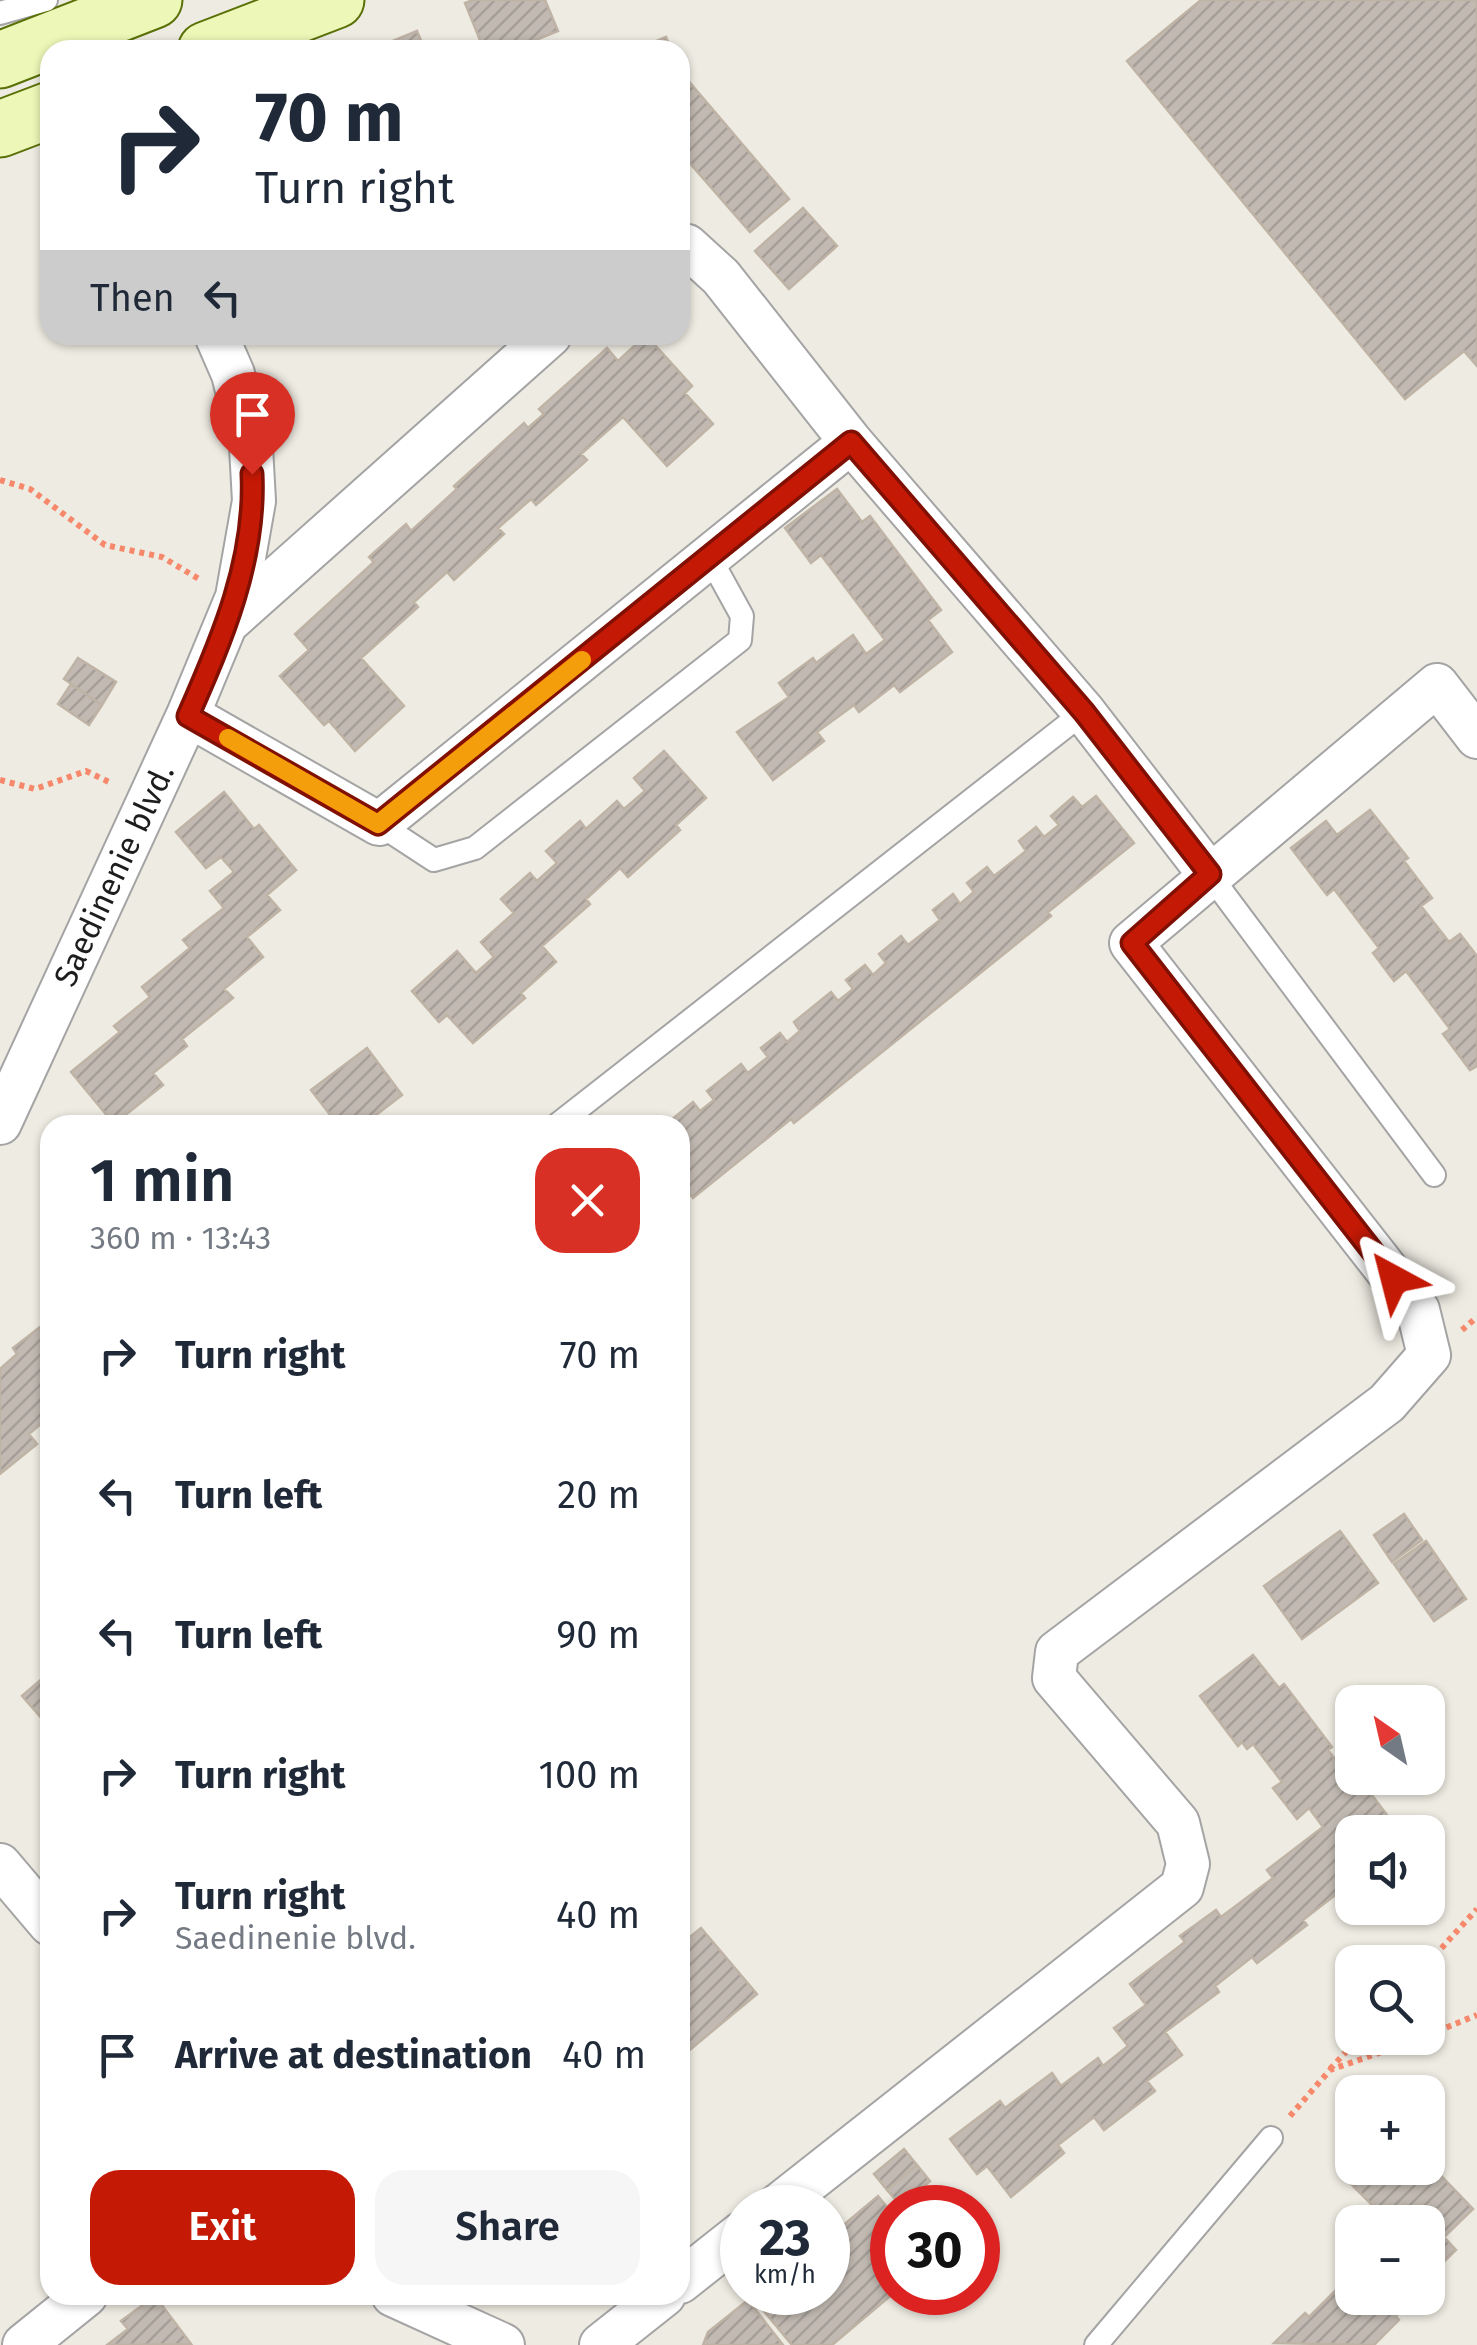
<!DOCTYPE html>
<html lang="en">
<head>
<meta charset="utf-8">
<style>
	body { margin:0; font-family:"Fira Sans",sans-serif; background:#f6f6f7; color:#1f2937; height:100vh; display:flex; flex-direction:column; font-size:38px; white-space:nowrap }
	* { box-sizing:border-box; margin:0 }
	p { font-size:32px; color:#747a83 }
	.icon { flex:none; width:55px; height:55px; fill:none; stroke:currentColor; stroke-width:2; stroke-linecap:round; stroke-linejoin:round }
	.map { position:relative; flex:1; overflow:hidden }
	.drawer { position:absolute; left:40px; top:1115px; width:650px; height:1190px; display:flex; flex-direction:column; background:#fff; border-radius:30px; box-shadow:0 2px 8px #0004 }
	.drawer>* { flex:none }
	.guide { position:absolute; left:40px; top:40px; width:650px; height:305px; border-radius:30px; box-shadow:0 2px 8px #0004; background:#fff; color:#1f2937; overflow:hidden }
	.needle { width:65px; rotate:326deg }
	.tools { position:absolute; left:1335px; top:1685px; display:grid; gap:20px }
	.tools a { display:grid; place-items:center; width:110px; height:110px; border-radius:20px; background:#fff; box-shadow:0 2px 8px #0004; font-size:50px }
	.speed { position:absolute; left:720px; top:2185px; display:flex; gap:20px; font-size:50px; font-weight:700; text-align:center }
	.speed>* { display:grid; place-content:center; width:130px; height:130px; border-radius:50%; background:#fff; box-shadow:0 2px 8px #0004; line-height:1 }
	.speed small { font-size:25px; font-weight:400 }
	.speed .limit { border:15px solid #d22; background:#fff; color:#111 }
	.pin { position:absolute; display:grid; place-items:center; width:85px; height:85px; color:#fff; margin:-102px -42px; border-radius:50% 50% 50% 0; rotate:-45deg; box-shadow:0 0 10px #0007 }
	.pin .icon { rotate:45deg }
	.me { position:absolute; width:110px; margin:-55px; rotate:322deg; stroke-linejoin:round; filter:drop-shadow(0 0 8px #0008) }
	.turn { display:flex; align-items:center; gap:35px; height:210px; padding:0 50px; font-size:45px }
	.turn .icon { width:130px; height:130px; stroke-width:2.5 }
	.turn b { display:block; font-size:70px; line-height:85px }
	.then { display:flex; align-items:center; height:95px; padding:0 50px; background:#0003; gap:20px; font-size:38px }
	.round { display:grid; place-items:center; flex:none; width:105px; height:105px; border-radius:30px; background:#f6f6f7 }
	.overview { display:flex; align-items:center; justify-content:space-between; height:170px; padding:0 50px }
	h1 { font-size:60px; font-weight:600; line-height:75px }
	.cta { display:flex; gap:20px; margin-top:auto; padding:20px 50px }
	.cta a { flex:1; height:115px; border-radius:30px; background:#c41905; color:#fff; font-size:40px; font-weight:600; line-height:115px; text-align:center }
	.cta a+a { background:#f6f6f7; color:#1f2937 }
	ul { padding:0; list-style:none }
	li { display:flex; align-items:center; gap:30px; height:140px; padding:0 50px }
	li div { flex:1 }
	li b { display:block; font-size:38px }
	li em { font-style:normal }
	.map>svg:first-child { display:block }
	.building { fill:url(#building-hatch); stroke:#bfb3a5; stroke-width:2.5 }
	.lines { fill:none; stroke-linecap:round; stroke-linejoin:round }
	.lane-casing { stroke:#a4a4a4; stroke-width:26 }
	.street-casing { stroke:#a4a4a4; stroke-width:46 }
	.secondary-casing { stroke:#597007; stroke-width:59 }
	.path { stroke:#f6886b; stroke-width:6; stroke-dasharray:5 5; stroke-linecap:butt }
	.lane { stroke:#fff; stroke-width:22 }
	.street { stroke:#fff; stroke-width:42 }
	.secondary { stroke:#edf7b7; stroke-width:55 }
	.route-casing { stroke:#7f1003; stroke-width:25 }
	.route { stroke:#c41905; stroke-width:18 }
	.slow { stroke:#f59e0b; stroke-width:18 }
	.labels { text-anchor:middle; stroke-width:9; stroke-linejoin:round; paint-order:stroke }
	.street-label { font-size:32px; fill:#1d1d1d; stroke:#fff }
</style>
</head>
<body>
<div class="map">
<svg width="1477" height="2345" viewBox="0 0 1477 2345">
	<defs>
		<pattern id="building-hatch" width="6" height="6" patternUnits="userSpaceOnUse" patternTransform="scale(2.5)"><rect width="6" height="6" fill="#c2bab2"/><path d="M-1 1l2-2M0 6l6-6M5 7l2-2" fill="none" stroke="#a69f99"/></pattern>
	</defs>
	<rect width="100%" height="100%" fill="#eeebe2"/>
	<!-- building -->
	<path class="building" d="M473,0h72l13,31 -47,19h-27l-19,-47z
		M1201,0h276v366l-13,-15 -59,48 -278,-338z
		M417,31l8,19h-54z
		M666,37l5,13h-35z
		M680,71l109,128 -39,33 -70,-80z
		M803,208l34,38 -48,43 -34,-38z
		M646,335l46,51 -7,7 28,31 -46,42 -44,-49 -42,37 6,6 -51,45 -5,-6 -33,29 6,6 -50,46 -7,-8 -33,30 4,5 -57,51 43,48 -49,45 -26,-30 -5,4 -44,-49 29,-26 -14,-16 79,-72 -5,-5 37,-33 5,7 46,-42 -3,-3 70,-63 4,5 16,-14 -5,-5 68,-61 11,13z
		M837,489l25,33 8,-6 71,94 -13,10 24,32 -52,40 -6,-7 -35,27 -5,-7 -37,27 7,9 -51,39 -36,-48 52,-35 -10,-14 34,-25 3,5 37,-28 13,19 19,-14 -64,-85 -10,8 -26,-35z
		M78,658l38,24 -14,23 -38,-26z
		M71,684l31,21 -13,20 -31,-21z
		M664,751l42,47 -30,27 4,5 -52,47 -8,-9 -34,31 4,5 -48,42 14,16 -35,31 4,5 -52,45 -26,-28 -8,7 -27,-31 45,-40 19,22 18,-16 -13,-15 33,-29 -13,-14 29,-26 7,8 20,-18 -11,-12 34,-30 6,8 31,-28 7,8 21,-18 -11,-13z
		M224,792l30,37 5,-4 37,45 -29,25 13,15 -33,27 16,20 -39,32 9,9 -51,41 5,7 -34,27 10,12 -49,39 -43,-52 49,-40 -6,-6 36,-29 -8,-10 48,-39 -7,-8 41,-32 -14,-17 24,-19 -13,-15 -15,11 -30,-36z
		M1096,796l38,47 -86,69 3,4 -257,207 -3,-4 -98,79 -13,-17v-56h-15l28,-23 7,9 14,-11 -7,-9 34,-27 7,9 20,-16 -7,-9 19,-15 7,9 13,-11 -6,-9 37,-30 7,9 15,-12 -7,-9 19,-15 8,10 13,-12 -7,-9 22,-18 7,9 32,-25 -7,-10 20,-16 7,10 14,-12 -7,-9 20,-16 7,9 32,-25 -7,-10 17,-14 8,10 15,-12 -8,-9 22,-19 9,10z
		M1370,810l38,48 -4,3 28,37 -11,8 28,36 11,-8 17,22v110l-7,4 -27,-36 7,-5 -44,-58 -12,10 -21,-28 6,-5 -45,-59 -7,6 -36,-47 35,-27 11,14z
		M367,1048l35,47 -39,30h-25l-27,-35z
		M44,1324l6,6v86l-21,18 8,10 -37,30v-105l17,-15 -4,-6z
		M1404,1514l18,26 -30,22 -18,-27z
		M1340,1531l38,52 -76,56 -38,-53z
		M1426,1541l40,58 -32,22 -40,-57z
		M1253,1655l26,33 5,-4 48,63 -4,3 25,32 6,-4 37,49 -8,5h-36v50l-49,38 4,5 -50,38 -5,-6 -37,29 4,6 -54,40 17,23 -35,26 8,10 -51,39 -10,-13 -36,28 6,8 -53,44 -24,-31 -10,8 -27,-35 50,-38 5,7 47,-35 9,13 37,-28 5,8 25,-20 -14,-18 32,-23 -16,-21 55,-42 -5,-6 36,-26 5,7 52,-39 -6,-8 56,-43 -14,-19 -12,11 -24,-31 9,-6 -29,-38 -6,5 -5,-7 -4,4 -38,-50z
		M50,1672v56l-28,-32z
		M701,1928l56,66 -77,64v-113z
		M904,2149l13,16 -30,25 -13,-16z
		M1428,2162l45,47 -29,28 12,13 -28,27v-55h-39l-46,-46 9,-9 76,1z
		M917,2165l13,16 -29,25 -14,-16z
		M878,2196l14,17v79h3l-63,53h-40l-38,-46 7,-7h67v-54z
		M1352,2274v24h63l-19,18 3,4 -25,25 -100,-2 31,-30 4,4z
		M155,2296l36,48 -84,1 21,-16 -7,-8z
		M748,2300l35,45h-80l5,-13z"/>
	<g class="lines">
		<!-- lane casing -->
		<g class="lane-casing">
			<path id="lane" d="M0,13l46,-13
				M379,824l55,36 41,-12 265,-208 2,-24 -33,-60
				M1209,874l225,301
				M557,1125l527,-413
				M1096,2345l175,-207"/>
		</g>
		<!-- street casing -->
		<g class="street-casing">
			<path id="street" d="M680,248l7,-2 34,31 130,165
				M229,621l321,-286
				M188,715l191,109 472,-382 233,270 125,162
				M0,1123l188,-408 49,-118 17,-96 -3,-54 -18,-73 -17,-39
				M0,1865l50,59
				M775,2208l407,-321 6,-23 -10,-41 -124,-145 3,-26 330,-249 42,-48 -11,-45 -287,-367 306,-258 40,52
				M680,2282l62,-49
				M393,2295l110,50
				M24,2345l62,-50
				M601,2345l63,-50"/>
		</g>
		<!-- secondary casing -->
		<g class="secondary-casing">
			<path id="secondary" d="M206,50l130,-50
				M0,60l154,-60
				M0,129l50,-19"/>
		</g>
		<!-- path -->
		<path class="path" d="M0,480l30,9 75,56 57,12 37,22
			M0,780l35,9 51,-18 25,12
			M1462,1330l15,-13
			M1428,1963l49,-54
			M1428,2035l49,-20
			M1330,2069l29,-31
			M1290,2116l40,-46 92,-32"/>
		<!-- lane -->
		<use href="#lane" class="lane"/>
		<!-- street -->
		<use href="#street" class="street"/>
		<!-- secondary -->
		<use href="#secondary" class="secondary"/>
	</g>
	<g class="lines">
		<!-- route casing -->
		<g class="route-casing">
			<path id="route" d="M252,474c4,86 -30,165 -64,242l190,108 473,-382 233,270 126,162 -78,69 262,336"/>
		</g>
		<!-- route -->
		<use href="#route" class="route"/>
		<!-- slow -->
		<path class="slow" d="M228,738l150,86 204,-164"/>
	</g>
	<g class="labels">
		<!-- street labels -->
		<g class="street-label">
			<text transform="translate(114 875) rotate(-65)" y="11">Saedinenie blvd.</text>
		</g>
	</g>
</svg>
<div class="tools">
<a><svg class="needle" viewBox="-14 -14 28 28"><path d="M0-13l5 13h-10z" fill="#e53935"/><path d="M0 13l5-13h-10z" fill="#747a83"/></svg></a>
<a><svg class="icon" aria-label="sound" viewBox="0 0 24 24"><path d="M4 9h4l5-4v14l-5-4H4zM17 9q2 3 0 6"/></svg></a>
<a><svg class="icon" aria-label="search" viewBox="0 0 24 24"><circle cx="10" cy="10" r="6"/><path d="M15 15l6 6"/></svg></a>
<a>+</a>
<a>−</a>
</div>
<div class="speed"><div>23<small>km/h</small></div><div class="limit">30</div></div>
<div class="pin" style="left:252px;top:474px;background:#d93025"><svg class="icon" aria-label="arrive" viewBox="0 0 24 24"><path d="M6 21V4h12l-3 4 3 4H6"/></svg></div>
<svg class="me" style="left:1394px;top:1279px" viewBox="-20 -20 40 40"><path d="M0-17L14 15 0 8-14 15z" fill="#c41905" stroke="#fff" stroke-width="4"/></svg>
<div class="guide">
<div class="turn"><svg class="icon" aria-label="right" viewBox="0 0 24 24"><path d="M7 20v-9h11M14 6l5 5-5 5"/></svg><div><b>70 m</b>Turn right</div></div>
<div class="then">Then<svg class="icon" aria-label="left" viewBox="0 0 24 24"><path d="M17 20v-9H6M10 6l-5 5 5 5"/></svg></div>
</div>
<section class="drawer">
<div class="overview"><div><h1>1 min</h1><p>360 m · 13:43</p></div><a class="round" style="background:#d93025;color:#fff"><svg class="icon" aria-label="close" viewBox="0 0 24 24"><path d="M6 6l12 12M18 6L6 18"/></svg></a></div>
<ul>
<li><svg class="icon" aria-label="right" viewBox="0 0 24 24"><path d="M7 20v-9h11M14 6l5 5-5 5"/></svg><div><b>Turn right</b></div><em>70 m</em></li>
<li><svg class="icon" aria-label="left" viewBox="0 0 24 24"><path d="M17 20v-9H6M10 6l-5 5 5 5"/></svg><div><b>Turn left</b></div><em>20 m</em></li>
<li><svg class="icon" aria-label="left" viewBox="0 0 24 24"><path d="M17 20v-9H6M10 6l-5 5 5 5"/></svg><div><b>Turn left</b></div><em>90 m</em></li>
<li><svg class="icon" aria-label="right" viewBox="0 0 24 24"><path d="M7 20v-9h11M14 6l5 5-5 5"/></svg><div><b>Turn right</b></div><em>100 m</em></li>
<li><svg class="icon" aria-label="right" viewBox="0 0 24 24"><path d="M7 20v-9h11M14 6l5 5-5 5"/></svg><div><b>Turn right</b><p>Saedinenie blvd.</p></div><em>40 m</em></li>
<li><svg class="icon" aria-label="arrive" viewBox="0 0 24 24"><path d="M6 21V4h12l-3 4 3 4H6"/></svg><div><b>Arrive at destination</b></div><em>40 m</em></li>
</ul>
<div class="cta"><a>Exit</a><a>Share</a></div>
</section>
</div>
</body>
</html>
